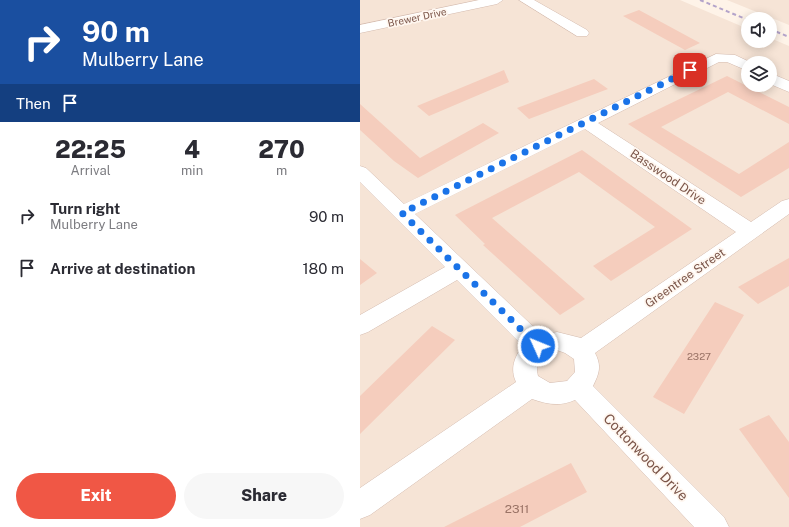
<!DOCTYPE html>
<html lang="en">
<head>
<meta charset="utf-8">
<style>
	body { margin:0; font-family:"Public Sans",sans-serif; background:#f7f7f7; color:#2b2b33; height:100vh; display:flex; flex-direction:column; font-size:15px; white-space:nowrap }
	* { box-sizing:border-box; margin:0 }
	p { font-size:13px; color:#7c7c81 }
	.icon { flex:none; width:22px; height:22px; fill:none; stroke:currentColor; stroke-width:2; stroke-linecap:round; stroke-linejoin:round }
	.map { position:relative; flex:1; overflow:hidden }
	.sheet { display:flex; flex-direction:column; background:#fff; width:360px }
	.sheet>* { flex:none }
	.hud { background:#1a4fa0; color:#fff; overflow:hidden }
	.fabs { position:absolute; left:381px; top:12px; display:grid; gap:8px }
	.fabs a { display:grid; place-items:center; width:36px; height:36px; border-radius:50%; background:#fff; box-shadow:0 2px 10px #0003; font-size:20px }
	.pin { position:absolute; display:grid; place-items:center; width:34px; height:34px; color:#fff; margin:-17px; border-radius:8px; box-shadow:0 2px 6px #0006 }
	.me { position:absolute; width:44px; margin:-22px; rotate:314deg; stroke-linejoin:round; filter:drop-shadow(0 0 3px #0008) }
	.turn { display:flex; align-items:center; gap:14px; height:84px; padding:0 16px; font-size:18px }
	.turn .icon { width:52px; height:52px; stroke-width:2.5 }
	.turn b { display:block; font-size:28px; line-height:34px }
	.then { display:flex; align-items:center; height:38px; padding:0 16px; background:#0003; gap:8px; font-size:15px }
	.eta { display:flex; justify-content:space-evenly; align-items:center; height:68px; text-align:center }
	.eta b { font-size:24px; font-weight:800; line-height:28px }
	.primary-button { display:flex; gap:8px; margin-top:auto; padding:8px 16px }
	.primary-button a { flex:1; height:46px; border-radius:24px; background:#f05745; color:#fff; font-size:16px; font-weight:800; line-height:46px; text-align:center }
	.primary-button a+a { background:#f7f7f7; color:#2b2b33 }
	ul { padding:0; list-style:none }
	li { display:flex; align-items:center; gap:12px; height:52px; padding:0 16px }
	li div { flex:1 }
	li b { display:block; font-size:15px }
	li em { font-style:normal }
	main { display:flex; flex:1; min-height:0 }
	.map>svg:first-child { display:block }
	.residential { fill:#f6e4d6; fill-rule:evenodd }
	.building { fill:#f5cdbd }
	.lines { fill:none; stroke-linecap:round; stroke-linejoin:round }
	.street-casing { stroke:#d4bbaf; stroke-width:1 }
	.street { fill:#fff; fill-rule:evenodd }
	.rail { stroke:#b4a4ca; stroke-width:2; stroke-dasharray:4 3; stroke-linecap:butt }
	.route { stroke:#1a73e8; stroke-width:7; stroke-dasharray:0 12.6 }
	.labels { text-anchor:middle; stroke-width:3.5; stroke-linejoin:round; paint-order:stroke }
	.far-street-label { font-size:10px; fill:#7b5549; stroke:#fff7f0 }
	.number-label { font-size:10px; fill:#9a7366 }
	.street-label { font-size:12px; fill:#7b5549; stroke:#fff7f0 }
	.near-number-label { font-size:12px; fill:#9a7366 }
	.near-street-label { font-size:14px; fill:#7b5549; stroke:#fff7f0 }
</style>
</head>
<body>
<main>
<section class="sheet">
<div class="hud">
<div class="turn"><svg class="icon" aria-label="right" viewBox="0 0 24 24"><path d="M7 20v-9h11M14 6l5 5-5 5"/></svg><div><b>90 m</b>Mulberry Lane</div></div>
<div class="then">Then<svg class="icon" aria-label="arrive" viewBox="0 0 24 24"><path d="M6 21V4h12l-3 4 3 4H6"/></svg></div>
</div>
<div class="eta">
<div><b>22:25</b><p>Arrival</p></div>
<div><b>4</b><p>min</p></div>
<div><b>270</b><p>m</p></div>
</div>
<ul>
<li><svg class="icon" aria-label="right" viewBox="0 0 24 24"><path d="M7 20v-9h11M14 6l5 5-5 5"/></svg><div><b>Turn right</b><p>Mulberry Lane</p></div><em>90 m</em></li>
<li><svg class="icon" aria-label="arrive" viewBox="0 0 24 24"><path d="M6 21V4h12l-3 4 3 4H6"/></svg><div><b>Arrive at destination</b></div><em>180 m</em></li>
</ul>
<div class="primary-button"><a>Exit</a><a>Share</a></div>
</section>
<div class="map">
<svg width="429" height="527" viewBox="0 0 429 527">
	<rect width="100%" height="100%" fill="#fef3e8"/>
	<!-- residential -->
	<path class="residential" d="M0,0h320l68,29v12h22v-3l19,8v481h-429zM388,63h22v22h-22z
		M367,0h62v25z"/>
	<!-- building -->
	<path class="building" d="M279,10l61,33 -15,7 -62,-34z
		M144,70l5,12 -80,34 -12,-10z
		M367,76l62,31v17l-61,-32 -67,35 78,47 50,-32v26l-48,29 -113,-73z
		M234,79l14,10 -79,30 -12,-11z
		M0,104l60,54 63,-35 16,10 -81,45 -24,-17 -34,-31z
		M222,150l110,79 -81,52 -18,-15 62,-39 -76,-55 -87,46 93,81 -25,16 -77,-70 2,-1 -30,-29z
		M429,258v28l-31,18 -20,-17z
		M0,259l17,14 -17,12z
		M355,302l29,13 -60,99 -31,-17z
		M72,326l23,14 -95,94v-38z
		M409,415l20,27v56l-50,-69z
		M211,463l16,29 -67,35h-76z"/>
	<g class="lines">
		<!-- street casing -->
		<g class="street-casing">
			<path id="street" d="M119,0h24l-6,4 -137,29v-8z
				M159,0h15l53,30 2,3 -2,3h-10z
				M356,54l19,1 17,8h-4v8l-21,-9h-8l-121,61 153,99 31,-21 7,-2v15l-194,139c7,13 4,21 -2,33l131,131 5,10h-35l-119,-127c-16,7 -28,4 -43,-1l-162,116 -10,4v-31l156,-106c-6,-13 -2,-25 7,-36l-66,-66 -89,52 -8,3v-20l85,-48 -85,-85v-16l6,2 38,36zM225,129l151,103 -155,106 -24,-6 -15,3 -127,-121zM197,350l8,3 9,6 1,13 -8,9 -17,2 -12,-7c-4,-14 6,-22 19,-26z
				M410,73l19,8v11l-19,-8z"/>
		</g>
		<!-- street -->
		<use href="#street" class="street"/>
		<!-- rail -->
		<path class="rail" d="M340,0l48,20
			M410,29l19,8"/>
	</g>
	<g class="lines">
		<!-- route -->
		<path class="route" d="M178,346l-136,-133 288,-143"/>
	</g>
	<g class="labels">
		<!-- far-street labels -->
		<g class="far-street-label">
			<text transform="translate(57 17) rotate(-12)" y="4">Brewer Drive</text>
		</g>
		<!-- number labels -->
		<g class="number-label">
			<text x="339" y="360">2327</text>
		</g>
		<!-- street labels -->
		<g class="street-label">
			<text transform="translate(308 177) rotate(34)" y="4">Basswood Drive</text>
			<text transform="translate(325 278) rotate(-35)" y="4">Greentree Street</text>
		</g>
		<!-- near-number labels -->
		<g class="near-number-label">
			<text x="157" y="513">2311</text>
		</g>
		<!-- near-street labels -->
		<g class="near-street-label">
			<text transform="translate(286 457) rotate(46)" y="5">Cottonwood Drive</text>
		</g>
	</g>
</svg>
<div class="fabs">
<a><svg class="icon" aria-label="sound" viewBox="0 0 24 24"><path d="M4 9h4l5-4v14l-5-4H4zM17 9q2 3 0 6"/></svg></a>
<a><svg class="icon" aria-label="layers" viewBox="0 0 24 24"><path d="M12 4l9 5-9 5-9-5zM3 14l9 5 9-5"/></svg></a>
</div>
<div class="pin" style="left:330px;top:70px;background:#d93025"><svg class="icon" aria-label="arrive" viewBox="0 0 24 24"><path d="M6 21V4h12l-3 4 3 4H6"/></svg></div>
<svg class="me" style="left:178px;top:346px" viewBox="-20 -20 40 40"><circle r="17" fill="#1a73e8" stroke="#fff" stroke-width="3"/><path d="M0-11L8 9 0 5-8 9z" fill="#fff"/></svg>
</div>
</main>
</body>
</html>
